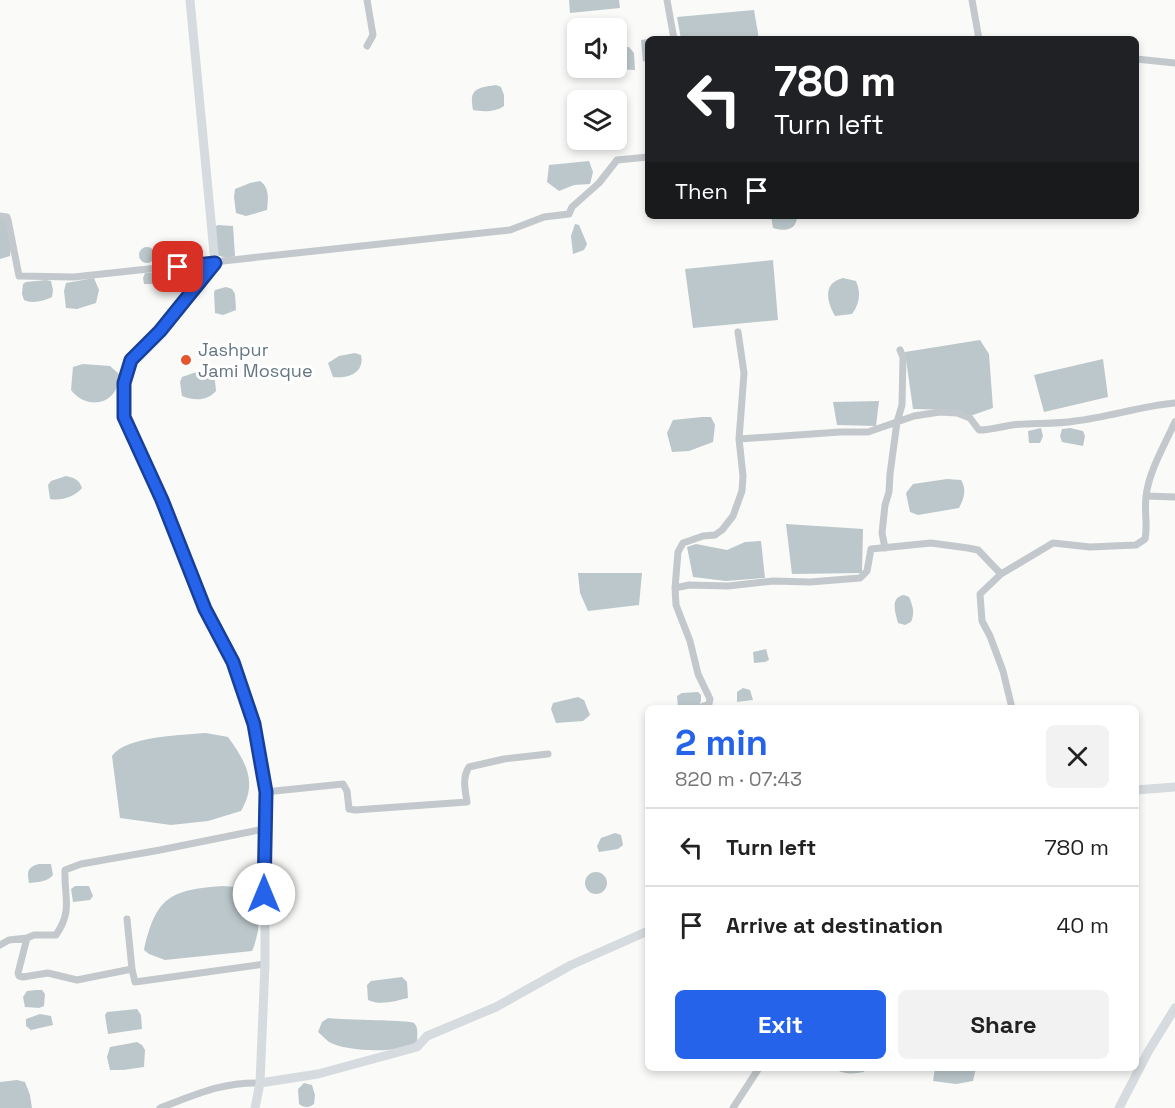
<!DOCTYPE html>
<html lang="en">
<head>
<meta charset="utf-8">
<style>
	body { margin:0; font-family:"Space Grotesk",sans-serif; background:#f2f2f2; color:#222; height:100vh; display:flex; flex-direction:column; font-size:22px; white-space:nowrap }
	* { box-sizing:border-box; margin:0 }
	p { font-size:20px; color:#767676 }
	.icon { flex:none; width:33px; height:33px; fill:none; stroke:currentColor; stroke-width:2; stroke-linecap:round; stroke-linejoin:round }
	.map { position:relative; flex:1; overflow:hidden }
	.side { position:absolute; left:645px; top:705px; width:494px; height:366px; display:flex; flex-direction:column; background:#fff; border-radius:9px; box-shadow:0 3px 9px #0003 }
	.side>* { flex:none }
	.banner { position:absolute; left:645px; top:36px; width:494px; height:183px; border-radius:9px; box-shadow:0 3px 9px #0003; background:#202124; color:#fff; overflow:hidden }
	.buttons { position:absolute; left:567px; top:18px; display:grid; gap:12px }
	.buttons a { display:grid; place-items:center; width:60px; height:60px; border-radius:9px; background:#fff; box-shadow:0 3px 9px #0003; font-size:30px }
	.pin { position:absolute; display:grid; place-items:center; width:51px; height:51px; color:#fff; margin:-26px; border-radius:12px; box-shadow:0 3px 9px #0006 }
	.me { position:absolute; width:66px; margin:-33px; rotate:0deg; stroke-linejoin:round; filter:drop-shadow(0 0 4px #0008) }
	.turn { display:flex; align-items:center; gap:21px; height:126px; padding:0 30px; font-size:27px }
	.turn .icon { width:78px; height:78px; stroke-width:2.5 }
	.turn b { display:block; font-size:42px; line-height:51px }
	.then { display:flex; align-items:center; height:57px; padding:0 30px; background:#0003; gap:12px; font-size:22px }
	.round { display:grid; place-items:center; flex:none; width:63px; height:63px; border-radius:9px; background:#f2f2f2 }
	.summary { display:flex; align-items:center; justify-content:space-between; height:102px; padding:0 30px }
	h1 { font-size:36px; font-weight:600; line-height:45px; color:#2563eb }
	.action { display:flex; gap:12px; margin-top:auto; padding:12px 30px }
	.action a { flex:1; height:69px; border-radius:9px; background:#2563eb; color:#fff; font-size:24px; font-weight:600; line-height:69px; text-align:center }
	.action a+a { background:#f2f2f2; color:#222 }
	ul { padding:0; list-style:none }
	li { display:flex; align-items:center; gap:18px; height:78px; padding:0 30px; border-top:2px solid #e0e0e0 }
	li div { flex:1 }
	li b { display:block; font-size:22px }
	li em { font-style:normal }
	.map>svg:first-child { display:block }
	.water { fill:#bbc7cb }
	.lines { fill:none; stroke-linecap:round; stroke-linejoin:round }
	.street { stroke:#c3c8cc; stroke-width:7 }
	.secondary { stroke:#d6dbdf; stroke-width:9 }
	.route-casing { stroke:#184099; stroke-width:15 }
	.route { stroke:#2563eb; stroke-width:10 }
	.poi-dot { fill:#e4572e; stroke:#fff; stroke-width:2 }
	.labels { text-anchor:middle; stroke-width:6; stroke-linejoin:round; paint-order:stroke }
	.poi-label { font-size:18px; fill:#657683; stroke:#fff; text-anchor:start }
</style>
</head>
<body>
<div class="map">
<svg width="1175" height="1108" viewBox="0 0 1175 1108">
	<rect width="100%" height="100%" fill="#fafaf8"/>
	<!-- water -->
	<path class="water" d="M569,0h50l1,8 -50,5z
		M754,10l5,29h-78l-4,-22z
		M666,36l2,3h-20v23l-5,-1 -2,-21z
		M629,47l5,6 1,17 -24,-1v-1h5l1,-19z
		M496,85l5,2 3,8v11c-8,6 -21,6 -31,4 -4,-21 3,-22 23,-25z
		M589,161l4,11 -3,12 -16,1 -15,6 -12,-9 2,-17z
		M260,181c10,7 8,18 7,29l-21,6 -10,-3 -2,-16 1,-8 15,-6z
		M797,216c0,14 -12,16 -24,12l-2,-12z
		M0,218h6l5,28 -1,10 -10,3z
		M575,224l4,1 8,19 -3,6 -11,4 -2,-18z
		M218,225l15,1 2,30 -9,2 -9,-3 -3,-28z
		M139 255a8 8 0 1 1 16 0a8 8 0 1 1-16 0Z
		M773,260l5,60 -85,8 -8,-59z
		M158,272l3,6v4l-5,2h-12l-1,-6 2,-5z
		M94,278l5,12 -3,13 -19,6 -11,-1 -2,-17 2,-8z
		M843,278l13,3c5,12 4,22 -4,33l-17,2c-8,-14 -13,-33 8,-38z
		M46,280l5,1 2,9 -1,7c-8,4 -20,7 -28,3l-2,-6 1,-10 3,-2z
		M226,287l6,2 3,5 1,16 -13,5 -8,-2 -1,-20 1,-3z
		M980,340l9,14 4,54 -23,8 -12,-6 -45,-1 -8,-57z
		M355,353l6,2c4,18 -13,24 -28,22l-5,-14 11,-7z
		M1103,359l5,38 -64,15 -10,-37z
		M83,364l27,2 9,8c1,30 -31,38 -48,16l2,-23z
		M211,367l3,4 2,20c-9,10 -21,10 -34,5l-2,-14 2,-5z
		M879,401l-3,25 -39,-1 -4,-23z
		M702,417h9l4,8 -2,17 -24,9 -17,1 -5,-19 6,-13z
		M1041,428l2,8 -3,7h-11l-1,-12z
		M1070,428l13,3 2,5 -2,10 -21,-4 -2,-6 2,-7z
		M66,476c8,2 13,3 16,12 -8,9 -20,13 -32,11l-2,-14 3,-4z
		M947,479l14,1c6,9 3,19 -2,28l-41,7 -8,-3 -4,-19 7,-9z
		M786,524l77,5 -1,44 -70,1z
		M761,541l4,37 -39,3 -33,-4 -6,-30 9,-3 31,6 18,-8z
		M578,573h64l-3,32 -51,6 -8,-18z
		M904,595l5,2c4,9 6,16 2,25l-6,3 -7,-2c-3,-11 -8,-26 6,-28z
		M766,649l3,11 -4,2 -11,1 -1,-11z
		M743,688l7,2 3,10 -16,2v-10z
		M698,692l3,3v6l-2,4 -10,3 -11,-1 -1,-11 5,-3z
		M578,697l6,3 6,15 -7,6 -27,2 -5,-14 2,-6z
		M206,733l22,4c18,25 30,45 13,74l-33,10 -37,4 -51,-7 -8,-62c14,-20 70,-21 94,-23z
		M615,833l6,2 2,10 -5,4 -19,3 -2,-6 4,-8z
		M39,864h12l2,11c-5,7 -16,7 -24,8 -2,-11 -2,-16 10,-19z
		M585 883a11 11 0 1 1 22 0a11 11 0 1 1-22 0Z
		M75,886h14l4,10 -3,4 -17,2 -2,-13z
		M222,886l30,2c11,17 8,45 0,63l-87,9 -16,-6 -5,-4c12,-53 26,-60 78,-64z
		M402,977l5,5 1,16c-13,3 -27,8 -40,2l-1,-15 4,-4z
		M36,990h6l3,4 -1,12 -5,2 -14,-1 -2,-10 4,-6z
		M137,1009l4,6 1,14 -34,5 -3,-19 2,-3z
		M40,1014l11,2 2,9 -22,5 -5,-4v-7z
		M328,1018c13,2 83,2 86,5 5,5 3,13 3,19 -15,12 -71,10 -88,0 -4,-3 -7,-7 -11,-10l4,-10z
		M137,1042l5,3 3,5 -1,17 -21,3h-13l-3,-13 3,-10z
		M833,1068h33l-2,4c-11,2 -20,3 -31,-4z
		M935,1068h41l-3,13 -17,3 -23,-3z
		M17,1080l8,2 5,13 2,13h-32v-26z
		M304,1083l8,2 3,10 -1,9c-5,4 -10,4 -15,0l-1,-15z"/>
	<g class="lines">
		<!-- street -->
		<path class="street" d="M667,0l7,39
			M972,0l7,39
			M367,46l6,-11 -6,-35
			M1136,59l39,4
			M0,216l7,1 1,3 11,56 55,1 436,-47 34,-13 25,-3 3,-7 27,-24 18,-23 31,-3
			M739,439l101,-7h28l46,-16 26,-4 17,1 13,5 9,12c16,0 29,-6 45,-6 17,-1 34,0 51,-3 34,-4 66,-15 100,-18
			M1146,496l29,1
			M885,548l-3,-15 3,-28 4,-13 1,-18 7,-52 5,-17 1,-48 -3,-7
			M675,588l14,-3 39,1 45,-5 37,1 50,-4 7,-7 4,-22 60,-6 37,5 10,2 23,24
			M698,708l11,-4 1,-5 -12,-25 -8,-33 -14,-36 -1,-17 3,-36 5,-9 20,-7 12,-1 7,-5 11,-14 9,-25 1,-15 -4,-37 5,-66 -6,-41
			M1012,708l-9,-37 -13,-35 -8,-15 -2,-27 21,-20 52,-31 37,4 46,-2 9,-6c3,-14 -1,-28 1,-42 2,-24 19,-53 29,-75
			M265,792l78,-8 4,7 2,18 6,1 112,-8c-2,-13 -5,-24 2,-35l35,-8 44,-5
			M264,829l-104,21 -79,14 -16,6c-1,28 8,40 -9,65h-22l-7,3 -9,35 1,3 4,1 25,-4 29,7 55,-11 3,13 130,-18
			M127,919l5,50
			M0,945l9,-5 18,-2
			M160,1108c35,-13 61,-26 100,-25
			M733,1108l26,-40"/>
		<!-- secondary -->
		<path class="secondary" d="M190,0l25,263 -55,68 -29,29 -7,23v34l38,83 43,109 28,53 21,62 11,68v172l-5,119 -5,25
			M1136,790l39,-3
			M260,1083l58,-9 99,-27 10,-11 69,-29 75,-42 77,-34
			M1119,1108l29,-56 27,-44"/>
	</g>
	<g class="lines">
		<!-- route casing -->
		<g class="route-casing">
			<path id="route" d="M178,267l37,-4 -55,68 -29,29 -7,23v34l38,83 43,109 28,53 21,62 12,68 -2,102"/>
		</g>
		<!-- route -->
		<use href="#route" class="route"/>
	</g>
	<!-- markers -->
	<circle class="poi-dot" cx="186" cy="360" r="6"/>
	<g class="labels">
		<!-- poi labels -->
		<g class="poi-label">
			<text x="198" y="356">Jashpur<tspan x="198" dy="21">Jami Mosque</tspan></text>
		</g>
	</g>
</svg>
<div class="buttons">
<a><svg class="icon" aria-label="sound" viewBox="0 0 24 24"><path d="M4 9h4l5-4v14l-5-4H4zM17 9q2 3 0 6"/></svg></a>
<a><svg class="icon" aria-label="layers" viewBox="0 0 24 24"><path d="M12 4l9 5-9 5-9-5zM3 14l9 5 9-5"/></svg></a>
</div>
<div class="pin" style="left:178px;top:267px;background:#d93025"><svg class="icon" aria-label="arrive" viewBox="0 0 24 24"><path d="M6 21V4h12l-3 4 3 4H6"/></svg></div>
<svg class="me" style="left:264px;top:894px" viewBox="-20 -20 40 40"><circle r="19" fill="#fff"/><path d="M0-13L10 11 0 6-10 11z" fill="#2563eb"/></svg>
<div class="banner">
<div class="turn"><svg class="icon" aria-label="left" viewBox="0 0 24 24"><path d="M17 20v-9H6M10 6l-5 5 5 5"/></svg><div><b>780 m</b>Turn left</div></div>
<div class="then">Then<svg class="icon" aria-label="arrive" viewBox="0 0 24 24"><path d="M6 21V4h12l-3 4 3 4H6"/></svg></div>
</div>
<section class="side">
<div class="summary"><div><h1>2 min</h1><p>820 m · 07:43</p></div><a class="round"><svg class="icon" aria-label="close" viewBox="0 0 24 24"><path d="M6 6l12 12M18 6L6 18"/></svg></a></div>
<ul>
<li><svg class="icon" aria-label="left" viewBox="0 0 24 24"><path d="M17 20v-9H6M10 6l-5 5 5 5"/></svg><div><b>Turn left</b></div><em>780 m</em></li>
<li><svg class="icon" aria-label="arrive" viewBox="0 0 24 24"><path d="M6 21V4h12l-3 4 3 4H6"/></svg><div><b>Arrive at destination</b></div><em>40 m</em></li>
</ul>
<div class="action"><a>Exit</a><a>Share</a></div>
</section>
</div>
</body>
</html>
